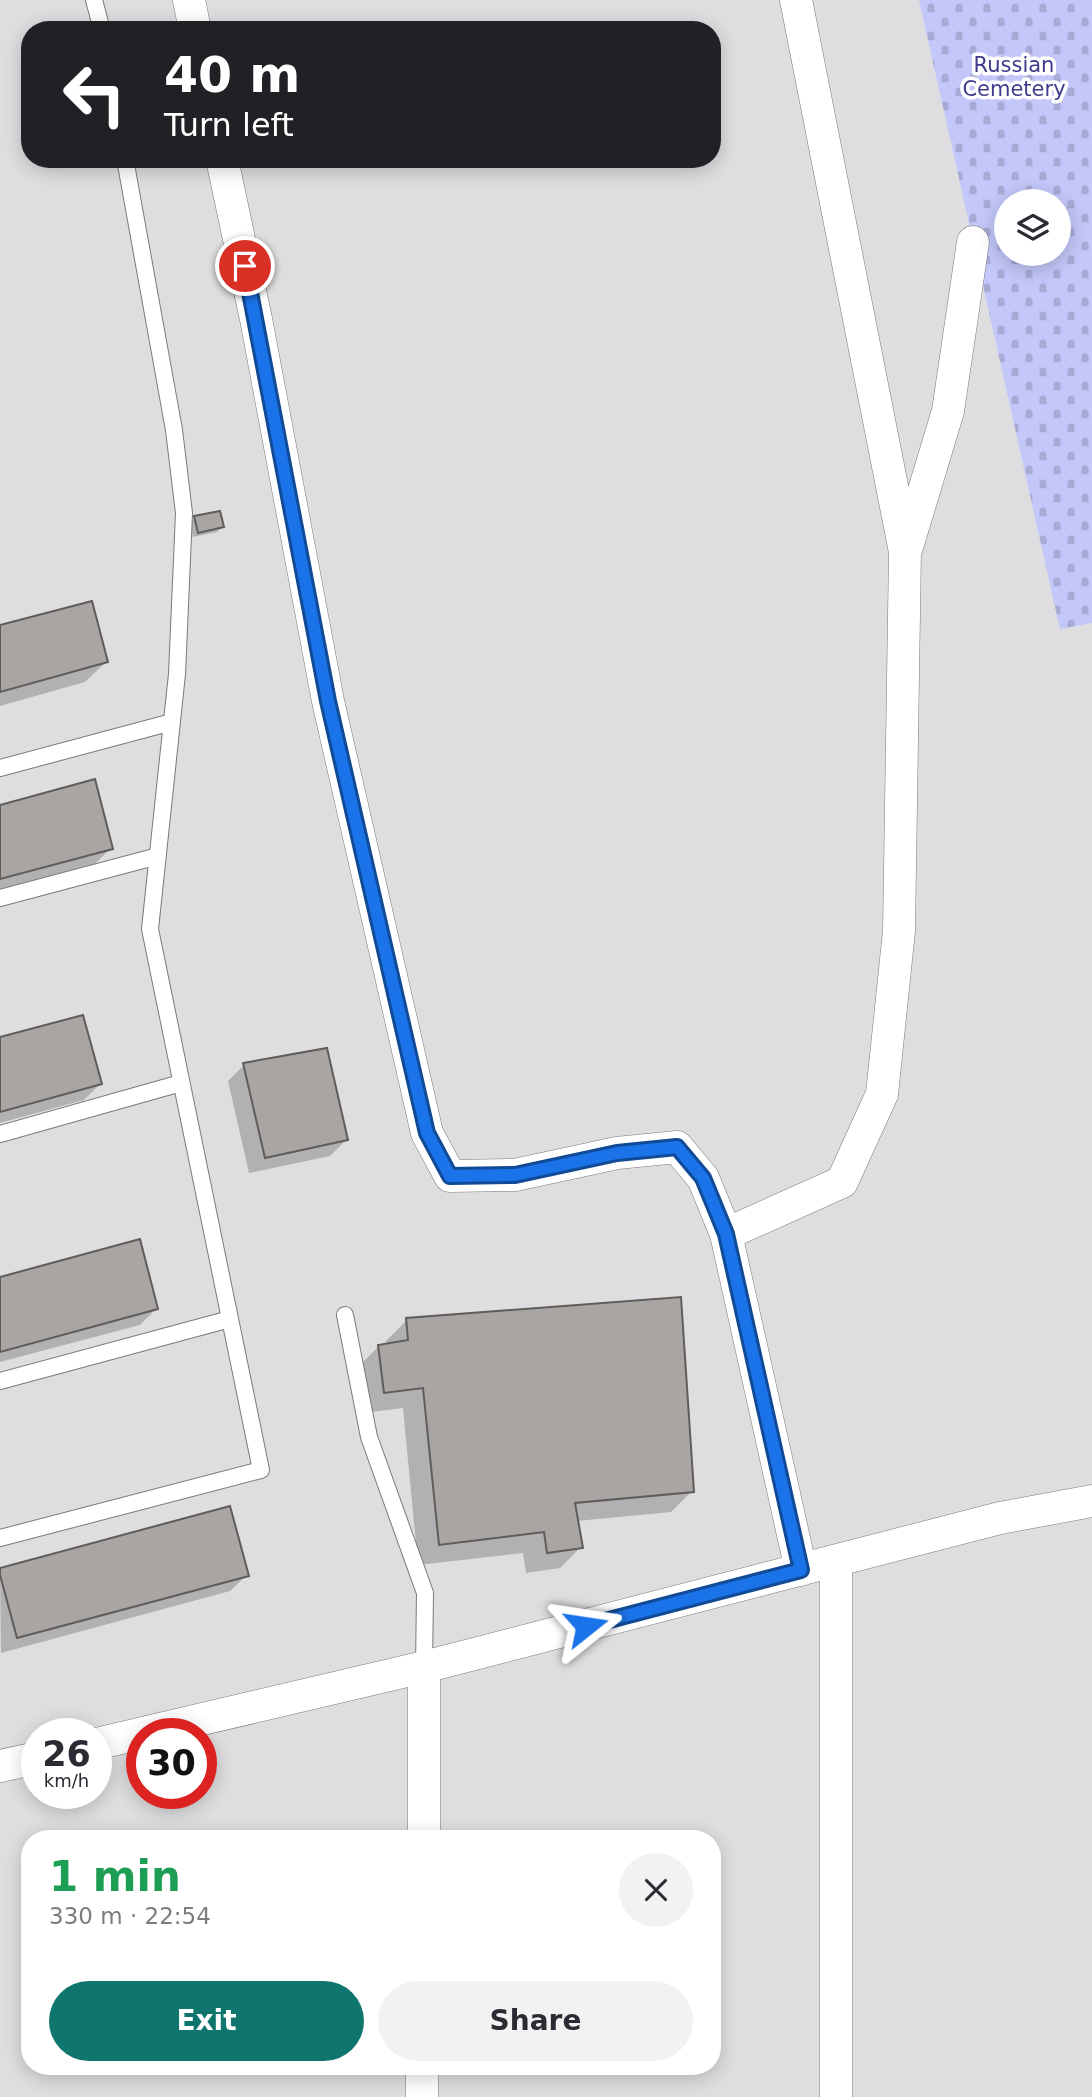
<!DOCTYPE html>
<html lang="en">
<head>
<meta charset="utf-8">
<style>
	body { margin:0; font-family:"DejaVu Sans",sans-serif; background:#f2f2f3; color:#2b2b33; height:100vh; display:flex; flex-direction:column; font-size:26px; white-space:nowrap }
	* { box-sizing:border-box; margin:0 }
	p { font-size:23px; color:#7c7c81 }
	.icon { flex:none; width:38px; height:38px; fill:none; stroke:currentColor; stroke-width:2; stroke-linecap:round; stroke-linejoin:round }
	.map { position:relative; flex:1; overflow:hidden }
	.sheet { position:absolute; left:21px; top:1830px; width:700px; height:245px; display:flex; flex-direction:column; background:#fff; border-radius:28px; box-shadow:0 4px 18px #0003 }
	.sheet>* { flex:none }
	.hud { position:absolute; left:21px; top:21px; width:700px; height:147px; border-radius:28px; box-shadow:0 4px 18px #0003; background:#202124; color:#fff; overflow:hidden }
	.controls { position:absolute; left:994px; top:189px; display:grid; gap:14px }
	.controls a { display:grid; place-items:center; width:77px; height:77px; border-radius:50%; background:#fff; box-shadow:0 4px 18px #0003; font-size:35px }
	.speed { position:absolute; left:21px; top:1718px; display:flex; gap:14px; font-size:35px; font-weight:700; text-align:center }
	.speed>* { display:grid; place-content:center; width:91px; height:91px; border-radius:50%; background:#fff; box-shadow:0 4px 18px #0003; line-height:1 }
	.speed small { font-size:18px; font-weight:400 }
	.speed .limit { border:10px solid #d22; background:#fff; color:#111 }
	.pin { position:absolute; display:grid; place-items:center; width:60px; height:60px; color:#fff; margin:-30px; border:4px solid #fff; border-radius:50%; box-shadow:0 2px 7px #0007 }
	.me { position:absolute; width:77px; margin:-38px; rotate:75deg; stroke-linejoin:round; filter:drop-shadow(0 0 5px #0008) }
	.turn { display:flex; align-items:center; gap:24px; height:147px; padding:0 28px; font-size:32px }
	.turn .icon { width:91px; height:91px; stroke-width:2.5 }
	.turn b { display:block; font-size:49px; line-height:60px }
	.round { display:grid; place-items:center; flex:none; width:74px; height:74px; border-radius:37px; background:#f2f2f3 }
	.overview { display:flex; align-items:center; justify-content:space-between; height:119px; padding:0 28px }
	h1 { font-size:42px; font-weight:800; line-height:52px; color:#1e9e55 }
	.button { display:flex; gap:14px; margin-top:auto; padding:14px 28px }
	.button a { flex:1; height:80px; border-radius:42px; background:#0f766e; color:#fff; font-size:28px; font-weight:800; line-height:80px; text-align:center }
	.button a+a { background:#f2f2f3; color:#2b2b33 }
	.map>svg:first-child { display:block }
	.cemetery { fill:url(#cemetery-stones); fill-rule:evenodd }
	.shadow { fill:#0003 }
	.building { fill:#a8a5a3; stroke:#5f5c5a; stroke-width:2 }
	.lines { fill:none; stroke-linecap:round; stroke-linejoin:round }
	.lane-casing { stroke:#7a7a7d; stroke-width:18 }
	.street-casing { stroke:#7a7a7d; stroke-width:33 }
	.lane { stroke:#fff; stroke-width:16 }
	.street { stroke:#fff; stroke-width:32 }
	.route-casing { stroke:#114b97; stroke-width:18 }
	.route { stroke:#1a73e8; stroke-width:12 }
	.labels { text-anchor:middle; stroke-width:7; stroke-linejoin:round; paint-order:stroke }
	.park-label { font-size:21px; fill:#3f3b8d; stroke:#fff }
</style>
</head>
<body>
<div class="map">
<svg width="1092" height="2097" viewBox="0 0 1092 2097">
	<defs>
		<pattern id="cemetery-stones" width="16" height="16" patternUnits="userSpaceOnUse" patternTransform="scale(1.75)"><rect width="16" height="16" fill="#c3c7f9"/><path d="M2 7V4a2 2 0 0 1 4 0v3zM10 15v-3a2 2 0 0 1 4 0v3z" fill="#a7aad5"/></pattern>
	</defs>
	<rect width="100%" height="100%" fill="#dedee1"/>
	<!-- cemetery -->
	<path class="cemetery" d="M919,0h173v623l-32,6zM1006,201h53v53h-53z"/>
	<!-- shadow -->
	<path class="shadow" d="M195,517l27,10 -5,5 -24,5 -3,-14z
		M0,627l106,35 -21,20 -85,24z
		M0,806l111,42 -16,16 -95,26z
		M0,1039l100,45 -16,16 -84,23z
		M244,1065l103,74 -17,17 -81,17 -21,-92z
		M0,1279l157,29 -17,17 -140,37z
		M407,1320l285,171 -21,21 -94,9 4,26 -21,21 -34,5 -3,-20 -105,12 -15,-157 -40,5 -5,-46 21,-21 7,-1v-4z
		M0,1570l247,5 -17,16 -229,62z"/>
	<!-- building -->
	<path class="building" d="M220,511l4,16 -26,6 -4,-17z
		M92,601l16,61 -108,30v-67z
		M95,779l18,70 -113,30v-74z
		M83,1015l19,69 -102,28v-75z
		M327,1048l21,92 -83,18 -22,-95z
		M140,1239l18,70 -158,43v-75z
		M681,1297l13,195 -119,11 8,45 -36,5 -3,-21 -105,13 -16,-157 -39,5 -6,-48 30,-5 -2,-22z
		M230,1506l19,70 -232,62 -17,-63v-7z"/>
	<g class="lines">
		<!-- lane casing -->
		<g class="lane-casing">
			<path id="lane" d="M94,0l8,30
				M0,768l172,-46
				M0,898l158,-42
				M0,1134l181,-51
				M345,1315l24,122 56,156 -1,74
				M0,1381l230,-62
				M0,1538l261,-68 -111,-541 27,-255 7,-161 -10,-83 -49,-271"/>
		</g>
		<!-- street casing -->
		<g class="street-casing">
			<path id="street" d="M189,0l6,30
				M222,159l34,160 72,382 99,432 23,43 65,-1 102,-22 60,-6 26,31 23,56 75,336
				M907,547l41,-136 25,-169
				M726,1234l116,-52 40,-88 17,-163 6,-379 -109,-552
				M836,1561v536
				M96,1744l328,-77 576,-149 92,-17
				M0,1766l37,-8
				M424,1839v-172
				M422,2097v-30"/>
		</g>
		<!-- lane -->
		<use href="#lane" class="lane"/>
		<!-- street -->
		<use href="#street" class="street"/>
	</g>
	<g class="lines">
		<!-- route casing -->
		<g class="route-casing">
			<path id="route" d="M245,266l83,435 99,432 23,43 65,-1 102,-22 60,-6 26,31 23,56 75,336 -215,56"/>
		</g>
		<!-- route -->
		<use href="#route" class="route"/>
	</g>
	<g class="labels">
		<!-- park labels -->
		<g class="park-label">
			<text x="1014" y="72">Russian<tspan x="1014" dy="24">Cemetery</tspan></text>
		</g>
	</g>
</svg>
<div class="controls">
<a><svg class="icon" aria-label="layers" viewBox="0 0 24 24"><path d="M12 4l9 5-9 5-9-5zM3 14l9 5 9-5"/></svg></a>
</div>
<div class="speed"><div>26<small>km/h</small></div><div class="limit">30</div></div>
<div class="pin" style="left:245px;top:266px;background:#d93025"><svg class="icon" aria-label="arrive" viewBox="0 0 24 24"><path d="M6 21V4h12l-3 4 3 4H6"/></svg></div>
<svg class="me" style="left:586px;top:1626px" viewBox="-20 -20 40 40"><path d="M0-17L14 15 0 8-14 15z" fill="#1a73e8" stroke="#fff" stroke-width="4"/></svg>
<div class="hud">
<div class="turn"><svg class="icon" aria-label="left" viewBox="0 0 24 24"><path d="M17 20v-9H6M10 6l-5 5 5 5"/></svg><div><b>40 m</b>Turn left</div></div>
</div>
<section class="sheet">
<div class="overview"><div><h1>1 min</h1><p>330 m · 22:54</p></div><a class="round"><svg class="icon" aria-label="close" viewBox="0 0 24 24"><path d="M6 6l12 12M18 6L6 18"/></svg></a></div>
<div class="button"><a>Exit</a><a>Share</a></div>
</section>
</div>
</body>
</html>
